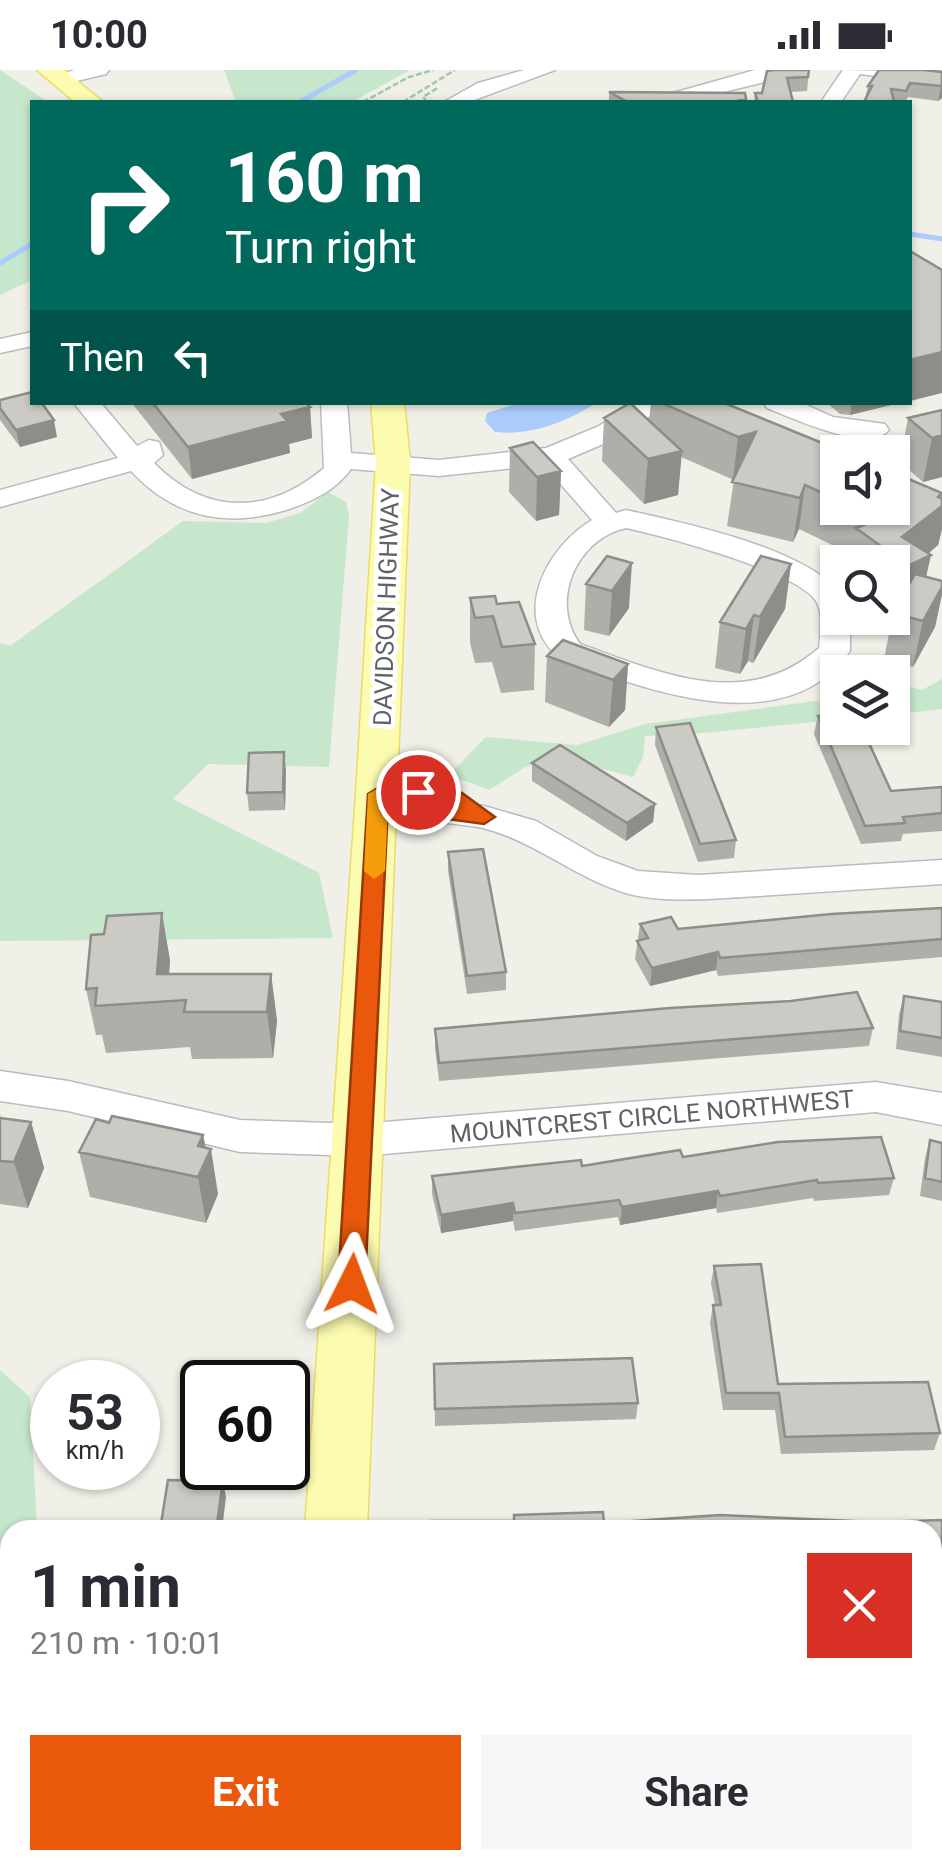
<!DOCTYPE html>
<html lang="en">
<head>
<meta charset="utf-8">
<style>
	body { margin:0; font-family:Roboto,sans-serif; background:#f7f7f7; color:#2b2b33; height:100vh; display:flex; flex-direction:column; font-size:38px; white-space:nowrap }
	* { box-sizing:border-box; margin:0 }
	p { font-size:32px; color:#7c7c81 }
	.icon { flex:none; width:55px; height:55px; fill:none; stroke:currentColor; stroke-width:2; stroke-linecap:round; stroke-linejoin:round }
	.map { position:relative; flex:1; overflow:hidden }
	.side { position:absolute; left:0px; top:1450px; width:942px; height:350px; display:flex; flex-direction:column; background:#fff; border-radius:30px 30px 0 0; box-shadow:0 2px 8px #0004 }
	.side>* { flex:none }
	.top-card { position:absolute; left:30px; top:30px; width:882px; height:305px; border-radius:0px; box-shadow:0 2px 8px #0004; background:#00695c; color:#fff; overflow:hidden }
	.fabs { position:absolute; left:820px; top:365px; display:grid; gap:20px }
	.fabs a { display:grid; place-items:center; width:90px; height:90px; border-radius:0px; background:#fff; box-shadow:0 2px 8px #0004; font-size:50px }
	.speed { position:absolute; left:30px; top:1290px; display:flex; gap:20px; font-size:50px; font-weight:700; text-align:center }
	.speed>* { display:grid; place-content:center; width:130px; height:130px; border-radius:50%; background:#fff; box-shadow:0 2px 8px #0004; line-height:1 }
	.speed small { font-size:25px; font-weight:400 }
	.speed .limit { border:5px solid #111; border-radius:15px; background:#fff; color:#111 }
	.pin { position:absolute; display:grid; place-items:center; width:85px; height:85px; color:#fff; margin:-42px; border:5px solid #fff; border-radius:50%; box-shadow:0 2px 10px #0007 }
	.me { position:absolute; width:110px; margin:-55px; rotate:3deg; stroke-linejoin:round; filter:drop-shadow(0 0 8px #0008) }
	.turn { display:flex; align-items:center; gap:35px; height:210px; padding:0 30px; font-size:45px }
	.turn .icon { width:130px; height:130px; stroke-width:2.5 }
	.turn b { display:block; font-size:70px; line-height:85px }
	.then { display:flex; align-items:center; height:95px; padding:0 30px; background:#0003; gap:20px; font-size:38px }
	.round { display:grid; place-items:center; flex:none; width:105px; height:105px; border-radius:0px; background:#f7f7f7 }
	.headline { display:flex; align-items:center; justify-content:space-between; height:170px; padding:0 30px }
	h1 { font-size:60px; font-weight:700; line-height:75px }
	.cta { display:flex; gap:20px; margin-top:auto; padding:20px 30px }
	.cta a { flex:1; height:115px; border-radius:0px; background:#ea580c; color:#fff; font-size:40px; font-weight:700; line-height:115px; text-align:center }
	.cta a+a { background:#f7f7f7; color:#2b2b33 }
	.status { display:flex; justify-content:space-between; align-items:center; height:70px; padding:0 50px; background:#fff; direction:ltr }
	.status svg { height:28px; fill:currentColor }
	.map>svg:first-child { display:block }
	.green { fill:#c6e7cb }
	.water { fill:#acccfc }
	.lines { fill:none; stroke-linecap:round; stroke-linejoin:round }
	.stream { stroke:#acccfc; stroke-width:5 }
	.minor-casing { stroke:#babbc0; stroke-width:3 }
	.major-casing { stroke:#eddc64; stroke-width:3 }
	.path { stroke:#9fc7b1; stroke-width:2.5; stroke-dasharray:6 2.5; stroke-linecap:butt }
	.minor { fill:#fff; fill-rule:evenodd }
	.major { fill:#fcfcb1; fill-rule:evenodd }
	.wall { fill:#afaea9 }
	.shaded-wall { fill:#8f8d89 }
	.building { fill:#cccac4; stroke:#8f8d89; stroke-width:2.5 }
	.route { fill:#ea580c; stroke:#983908; stroke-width:2.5 }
	.slow { fill:#f59e0b }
	.labels { text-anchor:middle; stroke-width:9; stroke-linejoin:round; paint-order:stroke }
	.street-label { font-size:25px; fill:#5f6167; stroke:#fff }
</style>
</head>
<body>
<div class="status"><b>10:00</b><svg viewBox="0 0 49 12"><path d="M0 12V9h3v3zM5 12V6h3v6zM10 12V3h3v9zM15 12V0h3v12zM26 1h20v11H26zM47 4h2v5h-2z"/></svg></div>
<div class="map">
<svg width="942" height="1800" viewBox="0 0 942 1800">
	<rect width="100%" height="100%" fill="#f0f0e8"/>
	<!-- green -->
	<path class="green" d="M0,0l48,32h-16v178l-32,15z
		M224,0h186l-58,32h-116z
		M328,422l18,10 3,14 -20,251 -121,-3 -35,35 146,74 14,65 -333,3v-298l10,3 173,-125 83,2 34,-10z
		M942,609v30l-49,6v-33l29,8z
		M837,628v22c-64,5 -128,15 -192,16l-2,21 -10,20 -79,-21 -30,12 -35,22 -40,-15 37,-38 91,8 68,-21z
		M0,1300l30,27 7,133h-27v330h197l-1,10h-206z"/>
	<!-- water -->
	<path class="water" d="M519,333v-1l77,1c-30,19 -64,33 -101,29l-10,-11 2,-8z"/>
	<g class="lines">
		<!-- stream -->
		<path class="stream" d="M300,32l56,-32
			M910,164l32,5
			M0,193l32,-19"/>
		<!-- minor casing -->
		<g class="minor-casing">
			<path id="minor" d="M74,0h35l-3,4 -46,11 -10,-6z
				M524,0h31l-86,32h-25l34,-19z
				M755,0h46l-3,4 -116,28h-30l3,-4z
				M843,0l99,2v12l-82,-10 -19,28h-20z
				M32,262v14l-32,7v-14z
				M73,332h27l37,44 12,-6 10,2 4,13 -9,8c51,52 114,53 170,5l-3,-66h26l4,51 88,7 107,-12 51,-21 42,-25h32l-56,37 -47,20 48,54 10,-3c62,14 165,35 212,79v29h12v33c-55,80 -168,50 -243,24 -15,-5 -40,-9 -51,-20 -45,-42 -8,-109 36,-135l-48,-55 -105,11 -88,-7c-16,22 -40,33 -65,41 -60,18 -111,8 -155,-39l-131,36v-17l118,-32zM626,458c37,8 171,43 190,73 8,13 4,34 3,47 -73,64 -158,25 -239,-4 -31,-42 -4,-105 46,-116z
				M763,332h37l33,15 52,7 4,6c-20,24 -97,-12 -122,-22z
				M378,713l39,14 67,9 52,15 61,35 41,15 60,4 244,-15v24c-61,4 -122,8 -183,12 -42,2 -89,8 -130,-2 -53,-15 -94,-53 -146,-66 -32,-7 -103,-5 -122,-34l5,-8z
				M0,1001l68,10 172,39 120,4 516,-42 66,11v32l-66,-13 -516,44 -120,-4 -172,-41 -68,-10z
				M932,1578h10v52h-10z"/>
		</g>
		<!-- major casing -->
		<g class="major-casing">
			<path id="major" d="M37,0h27l39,32h-28z
				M371,332h33l6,60 -43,1068h-62l51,-736 20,-332z
				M283,1790h70v10h-70z"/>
		</g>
		<!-- path -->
		<path class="path" d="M363,32l46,-25 24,-7
			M403,32l52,-32
			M427,32l-4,-5 16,-10"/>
		<!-- minor -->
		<use href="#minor" class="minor"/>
		<!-- major -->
		<use href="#major" class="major"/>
	</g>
	<!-- wall -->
	<path class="wall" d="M773,0h36l-2,21 -16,1 2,10h-39l1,-9h7z
		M942,2v26l-4,3 -30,-4 -3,5h-41l4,-16z
		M609,22l137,7v3h-137z
		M0,330l57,37 -37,10 -20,-27z
		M131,332h174l5,5 2,31 -23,6 1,9 -98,26z
		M651,332h71l116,50v56h54l50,-15v36l-4,16 -10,9 -2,23 16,4v13l-7,33 -22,40 -29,-8 9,-46 3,-5 -4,-2v-44h-42l1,-8 -52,-25 -6,13 -66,-16 7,-46 -53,-23 -3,38 -34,9 -42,-43 2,-43 45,3z
		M826,332h77l-53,13 -10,-1z
		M942,340v67l-19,5 -23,-20 8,-44z
		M510,378l51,23 -2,44 -23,6 -27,-29z
		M607,486l22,52 -20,28 -25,-6 2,-46z
		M791,494l-6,45 -32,54 -5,-2 -8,13 -25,-6 5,-46z
		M470,528l27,6 38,40 -1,46 -33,3 -9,-31 -17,1 -5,-20z
		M547,586l81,8 -3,46 -16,17 -64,-25z
		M818,646l73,75 51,-4v44l-39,3 -2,7 -40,3 -47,-110z
		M656,657l80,113 -2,18 -36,4 -43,-117z
		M532,693l123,41 -2,18 -27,19 -94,-60z
		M286,700l-1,40 -36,1 -2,-18z
		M448,782l58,120v18l-39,4 -19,-123z
		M942,838v49l-224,19 -2,-6 -66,16 -15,-27 5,-35 38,5z
		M170,890l-1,14h102l6,47 -4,37 -81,1 -2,-12 -84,6 -4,-18h-6l-10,-46z
		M904,926l38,6v55l-46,-8 3,-35z
		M873,958l-4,18 -430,35 -4,-33v-19z
		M0,1044l1,5 30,3 13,46 -16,40 -28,-4z
		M109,1053l94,12 15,59 -12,29 -116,-26 -11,-45z
		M930,1070l12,3v58l-22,-5 5,-38z
		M683,1087l211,21 -5,17 -75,6 -1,-3 -96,15 -1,-5 -96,17 -2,-8 -103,14 -2,-10 -72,12 -9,-39v-18l150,-10z
		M714,1196l64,118 162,49 -6,17 -153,4 -6,-44h-52l-13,-87 3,-18h2l-4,-22z
		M434,1294l204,39 -2,16 -201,7z
		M942,1450v75h-10v-65l-328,-7 272,-1z
		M932,1675h10v82h-10z"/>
	<!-- shaded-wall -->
	<path class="shaded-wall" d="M941,16h1v12l-4,3z
		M942,282v41l-32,8v-41z
		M852,332h51l-53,13z
		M310,337l2,31 -23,6 1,9 -98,26 -4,-32 93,-33z
		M54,350l3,17 -37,10 -4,-17z
		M756,362l-23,48 5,-43z
		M942,365v42l-19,5 9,-44z
		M682,381l-4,44 -34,9 4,-45z
		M561,401l-2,44 -23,6 1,-44z
		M805,415l-6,44 -6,13 7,-44z
		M942,424l-2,13 2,-1v23l-4,16 -18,15 11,-5 -10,45 -22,10 9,-44 -6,-29z
		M632,493l-3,45 -20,28 3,-45z
		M791,494l-6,45 -32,54 7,-46z
		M942,517v7l-7,33 -22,40 10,-46z
		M754,545l-6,46 -8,13 6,-45z
		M628,594l-3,46 -16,17 4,-47z
		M284,682l2,18 -1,40 -2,-18z
		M655,734l-2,18 -27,19 1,-18z
		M162,843l8,47 -3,41 -10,-27z
		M718,882l-2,18 -66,16 2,-18z
		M271,904l6,47 -4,37 -6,-46z
		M31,1052l13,46 -16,40 -14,-46z
		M203,1065l4,23 4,-9 7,45 -12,29 -8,-46v-31z
		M718,1121l-2,17 -96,17 2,-18z
		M513,1133v18l-72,12v-18z
		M223,1411l3,16 -4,33h-6z"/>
	<!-- building -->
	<path class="building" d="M773,0h36l-1,7 -21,1 6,24h-35l-3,-9h7l5,-22z
		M879,0h44l19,2v14l-32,-3 -4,8 -15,-2 3,13h-30l8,-16h-4z
		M609,22l136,1 1,6 -14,3h-104z
		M910,181l32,19v82l-32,8z
		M32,322v10h9l13,18 -38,10 -16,-22v-8z
		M152,332h153l5,5 -29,7 6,7 -99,26z
		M660,332h62l122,50h-6v48l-33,-15 -5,13 -68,-16 24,-50 -18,5z
		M630,333l52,48 -34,8 -44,-41z
		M942,340v25l-10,3 -24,-20z
		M533,372l28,29 -24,6 -27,-29z
		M892,402l50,21 -4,4 4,2v7l-40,31 29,18 -23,11 -52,-38 23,-9 -25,-11h38z
		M607,486l25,7 -20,28 -26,-7z
		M761,486l30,8 -31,53 -6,-2 -8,14 -26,-7z
		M915,504l27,7v6l-19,34 -30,-8z
		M495,526l2,8 22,-2 16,42 -33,3 -9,-31 -18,2 -5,-20z
		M563,570l65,24 -15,16 -66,-24z
		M838,645v13h24l29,63 51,-4v26l-39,4 2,6 -40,3 -47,-110z
		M690,653l46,117 -36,4 -44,-117z
		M560,675l95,59 -28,19 -95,-60z
		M284,682l-1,40 -36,1 2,-40z
		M483,779l23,123 -39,4 -19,-124z
		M942,838v31l-222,19 -2,-6 -66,16 -15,-27 11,-3 -8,-14 31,-7 7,12 153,-15z
		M162,843l-5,61h114l-4,38h-83l2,-12 -91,6 2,-18 -11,1 5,-54 13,-1 3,-18z
		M857,922l16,36 -434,35 -4,-34 235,-21 121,-7z
		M904,926l38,6v36l-42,-7z
		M112,1046l91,19 -5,11 13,3 -13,28 -119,-25 17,-33 13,4z
		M0,1048l31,4 -17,40 -14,-1z
		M881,1067l13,41 -76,5 -1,-3 -97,16 -2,-5 -96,16 -3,-7 -104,13 -2,-10 -72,12 -9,-39 149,-16 1,6 98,-16 3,7 95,-15z
		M930,1070l12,3v39l-17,-4z
		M761,1194l17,120 150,-2 12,51 -155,4 -6,-44h-53l-13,-88h8l-7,-39z
		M632,1288l6,45 -203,6 -1,-45z
		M168,1410l55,1 -7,49h-56z
		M603,1442l1,11 116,-8 156,7 66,-2v59h-10v-49h-501v-9h83v-6z
		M932,1675h10v68h-10z"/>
	<!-- route -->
	<path class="route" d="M418,715l44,8 33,24 -11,7 -73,-10 -23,-8 -23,478 -4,7 -9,4 -10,-4 -4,-7 30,-490 10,-6 36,13 39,5 -42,-10 -3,-4z"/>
	<!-- slow -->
	<path class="slow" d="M378,718l62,17 3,5 -10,7 -45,-11 -3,65 -11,8 -10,-8 4,-77z"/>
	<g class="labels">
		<!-- street labels -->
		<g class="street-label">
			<text transform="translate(386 537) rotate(-88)" y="9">DAVIDSON HIGHWAY</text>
			<text transform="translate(652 1046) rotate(-5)" y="9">MOUNTCREST CIRCLE NORTHWEST</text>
		</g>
	</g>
</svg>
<div class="fabs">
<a><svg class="icon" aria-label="sound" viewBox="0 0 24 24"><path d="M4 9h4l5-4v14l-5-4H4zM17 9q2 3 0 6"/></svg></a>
<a><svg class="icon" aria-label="search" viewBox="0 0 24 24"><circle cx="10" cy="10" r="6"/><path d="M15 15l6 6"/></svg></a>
<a><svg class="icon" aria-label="layers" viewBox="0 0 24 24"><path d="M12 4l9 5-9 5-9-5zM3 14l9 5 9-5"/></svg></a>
</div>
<div class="speed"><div>53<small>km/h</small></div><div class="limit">60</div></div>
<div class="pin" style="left:418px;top:722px;background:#d93025"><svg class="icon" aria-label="arrive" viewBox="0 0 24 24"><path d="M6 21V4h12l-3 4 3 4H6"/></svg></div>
<svg class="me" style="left:352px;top:1214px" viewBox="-20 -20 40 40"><path d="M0-17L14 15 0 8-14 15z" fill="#ea580c" stroke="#fff" stroke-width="4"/></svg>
<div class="top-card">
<div class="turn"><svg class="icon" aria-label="right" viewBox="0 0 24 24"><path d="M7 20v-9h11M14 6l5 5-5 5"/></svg><div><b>160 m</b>Turn right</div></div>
<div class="then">Then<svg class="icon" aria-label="left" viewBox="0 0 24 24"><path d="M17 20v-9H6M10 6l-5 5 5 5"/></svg></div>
</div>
<section class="side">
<div class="headline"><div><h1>1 min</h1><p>210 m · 10:01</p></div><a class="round" style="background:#d93025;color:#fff"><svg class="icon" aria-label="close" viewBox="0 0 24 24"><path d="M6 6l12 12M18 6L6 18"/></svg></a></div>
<div class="cta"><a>Exit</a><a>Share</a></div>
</section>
</div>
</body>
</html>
